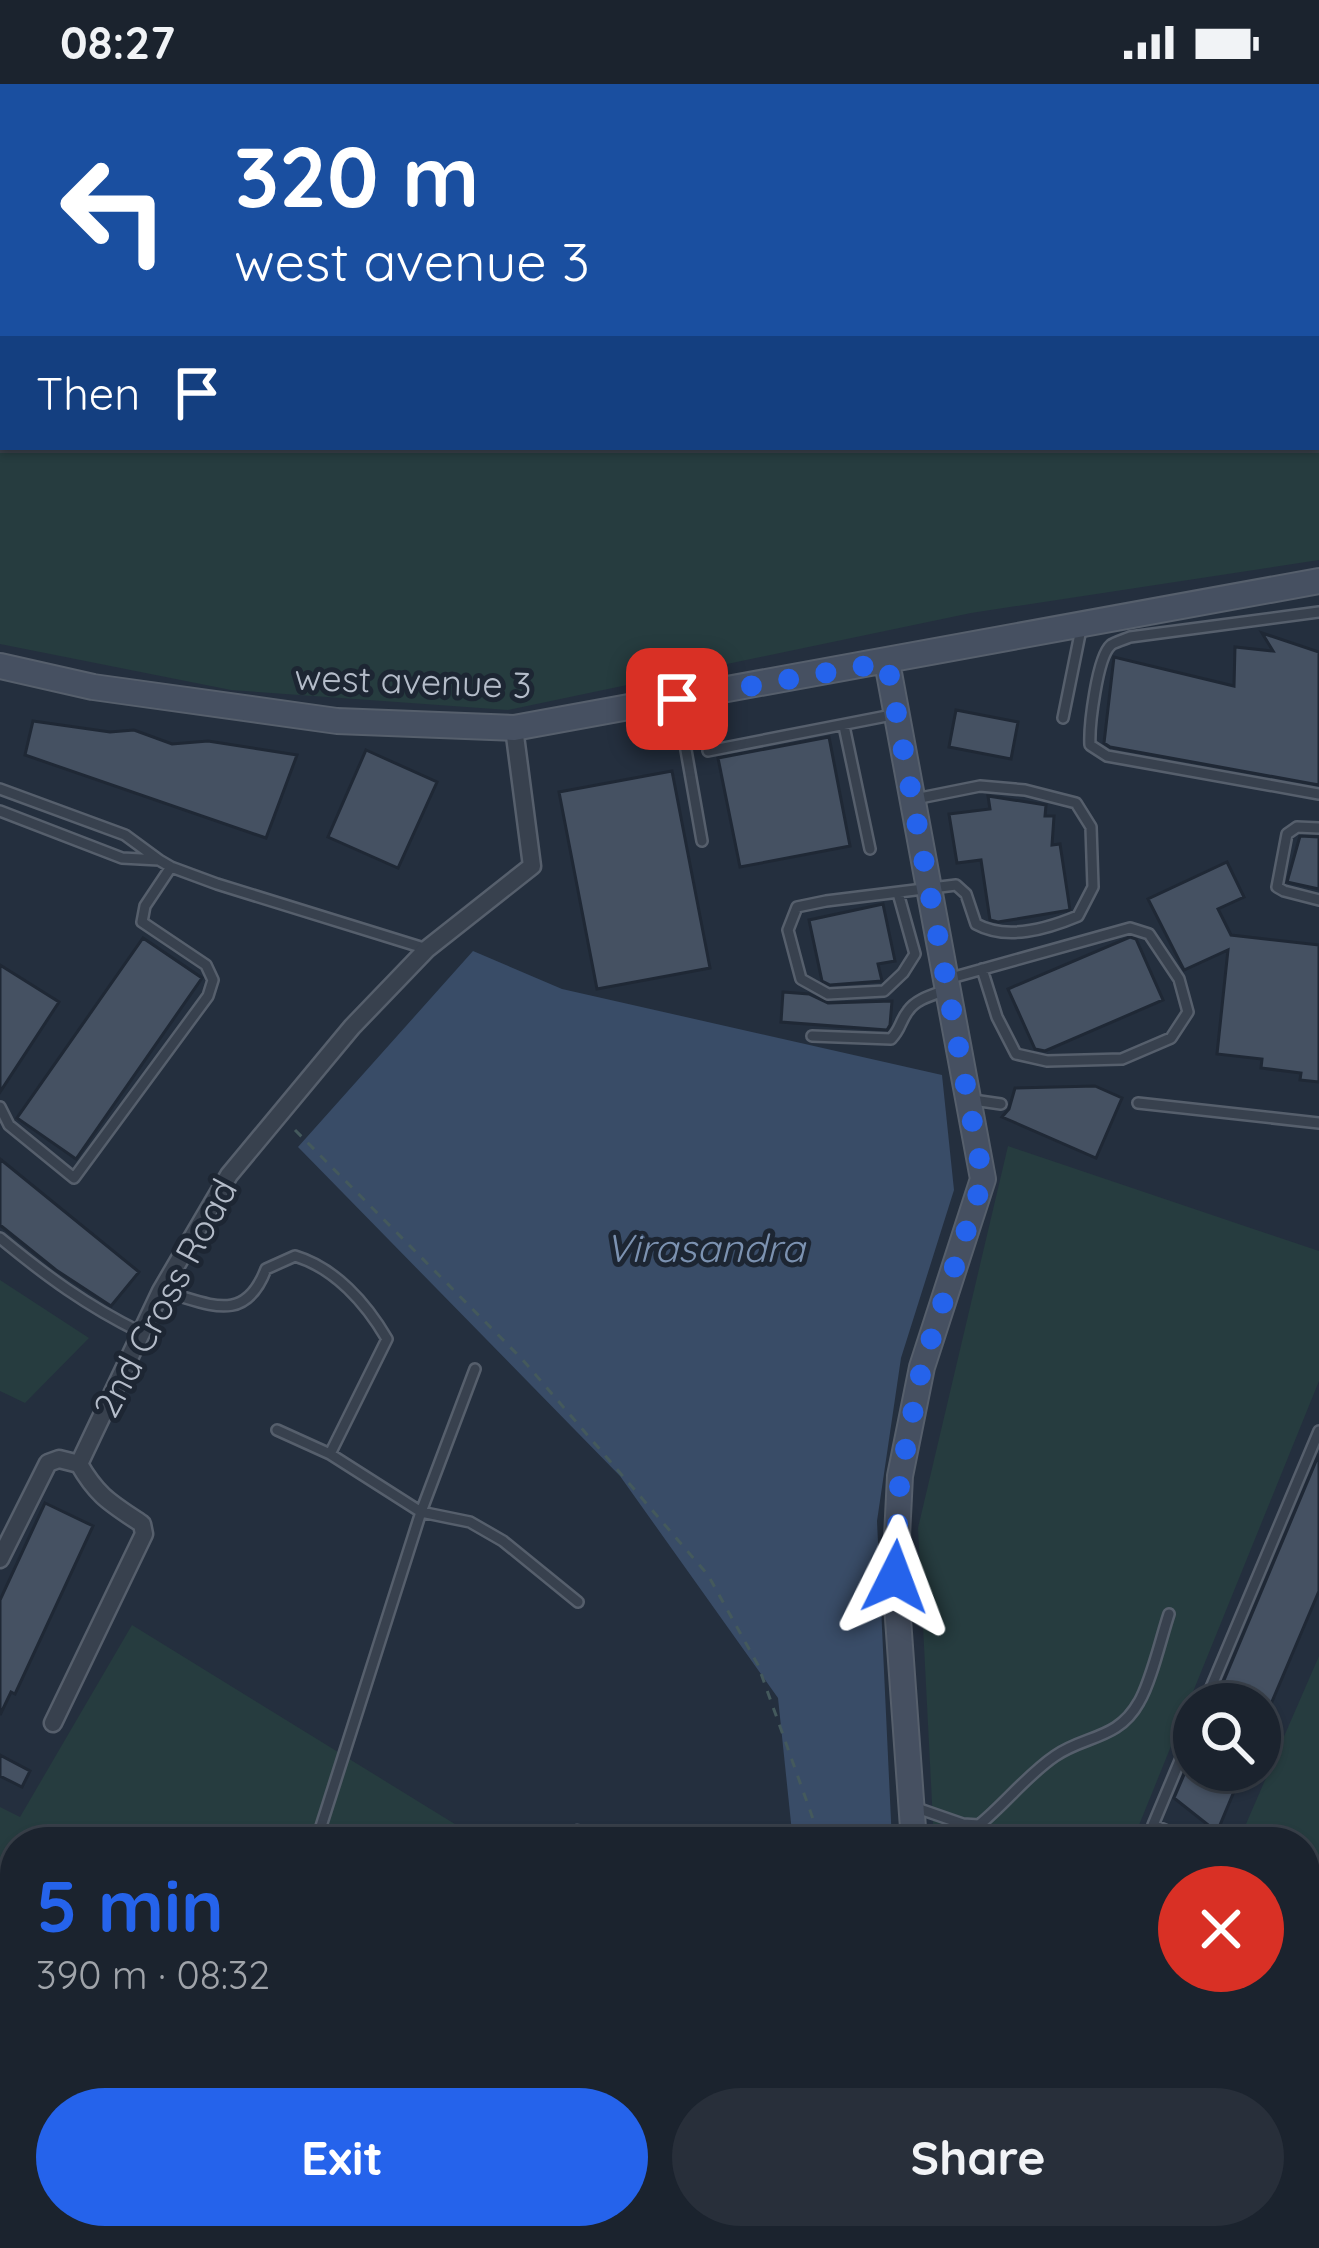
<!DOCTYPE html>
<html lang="en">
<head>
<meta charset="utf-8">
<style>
	body { margin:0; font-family:Quicksand,sans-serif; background:#282f3a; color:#f1f3f6; height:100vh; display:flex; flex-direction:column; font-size:45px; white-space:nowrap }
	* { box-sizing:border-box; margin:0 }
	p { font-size:39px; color:#a0a4aa }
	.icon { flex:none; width:66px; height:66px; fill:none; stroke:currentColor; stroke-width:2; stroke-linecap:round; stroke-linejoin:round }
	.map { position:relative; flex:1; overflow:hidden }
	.drawer { position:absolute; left:0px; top:1743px; width:1320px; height:423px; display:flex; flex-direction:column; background:#1b232e; border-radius:48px 48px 0 0; box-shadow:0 3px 9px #0004,0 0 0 3px #39404a }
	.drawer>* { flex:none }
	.guide { position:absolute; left:0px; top:0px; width:1320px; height:366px; box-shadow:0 3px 9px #0004,0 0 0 3px #39404a; background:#1a4fa0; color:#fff; overflow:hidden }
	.tools { position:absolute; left:1173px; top:1599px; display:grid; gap:24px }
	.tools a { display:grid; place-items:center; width:108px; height:108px; border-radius:50%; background:#1b232e; box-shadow:0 3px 9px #0004,0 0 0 3px #39404a; font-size:60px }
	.pin { position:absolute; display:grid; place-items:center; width:102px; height:102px; color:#fff; margin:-51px; border-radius:24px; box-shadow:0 6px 18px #0006 }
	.me { position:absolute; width:132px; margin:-66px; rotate:3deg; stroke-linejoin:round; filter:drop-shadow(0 0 9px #0008) }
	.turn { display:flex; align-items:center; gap:42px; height:252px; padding:0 36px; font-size:54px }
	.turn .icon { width:156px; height:156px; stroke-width:2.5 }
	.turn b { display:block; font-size:84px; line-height:102px }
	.then { display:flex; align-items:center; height:114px; padding:0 36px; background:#0003; gap:24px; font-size:45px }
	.round { display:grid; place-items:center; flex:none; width:126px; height:126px; border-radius:63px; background:#282f3a }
	.head { display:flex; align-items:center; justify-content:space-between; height:204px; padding:0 36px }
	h1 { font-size:72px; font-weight:800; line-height:90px; color:#2563eb }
	.action { display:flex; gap:24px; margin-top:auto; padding:24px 36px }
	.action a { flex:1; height:138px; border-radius:72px; background:#2563eb; color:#fff; font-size:48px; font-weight:800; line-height:138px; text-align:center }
	.action a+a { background:#282f3a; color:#f1f3f6 }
	.status { display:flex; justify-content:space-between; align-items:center; height:84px; padding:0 60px; background:#1b232e; direction:ltr }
	.status svg { height:33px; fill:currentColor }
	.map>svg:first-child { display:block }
	.green { fill:#263c3f }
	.water { fill:#394c67 }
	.building { fill:#455162; stroke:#1f2835; stroke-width:3 }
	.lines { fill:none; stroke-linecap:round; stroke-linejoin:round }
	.lane-casing { stroke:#565f6c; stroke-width:14 }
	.street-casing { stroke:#565f6c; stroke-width:21 }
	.secondary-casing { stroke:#565f6c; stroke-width:28 }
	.path { stroke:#44595c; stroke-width:3; stroke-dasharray:9 9; stroke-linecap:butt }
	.lane { stroke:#38414e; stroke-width:9 }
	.street { stroke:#38414e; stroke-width:16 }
	.secondary { stroke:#465061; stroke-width:24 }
	.route { stroke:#2563eb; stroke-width:21; stroke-dasharray:0 37.8 }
	.labels { text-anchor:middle; stroke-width:10; stroke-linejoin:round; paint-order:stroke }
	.street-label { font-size:36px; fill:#b4bcc9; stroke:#1d2633 }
	.water-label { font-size:39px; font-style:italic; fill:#7c92b1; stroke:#1d2633 }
</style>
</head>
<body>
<div class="status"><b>08:27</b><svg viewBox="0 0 49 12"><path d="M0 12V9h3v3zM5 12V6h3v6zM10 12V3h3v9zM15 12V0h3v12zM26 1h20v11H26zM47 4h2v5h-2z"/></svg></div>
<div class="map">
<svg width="1319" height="2164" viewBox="0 0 1319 2164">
	<rect width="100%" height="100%" fill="#242f3e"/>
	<!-- green -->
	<path class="green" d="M0,0h281l6,3h-284v360h1314l2,-233v346l-348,53 -463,97 -277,-20 -231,-46z
		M1008,1062l311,105v130l-184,454 14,7h-215l-16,-314z
		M0,1196l89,58 -64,65 -25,-12z
		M132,1541l339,209 -8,8h-448v73l-15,-12v-96l20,10z
		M1319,1572v218l-14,-6v-26l-66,-2z
		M15,1943v208h67l-13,13h-69v-196z
		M1094,2151h142l22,13h-172z"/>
	<!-- water -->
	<path class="water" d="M473,867l89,38 380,86 12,115 -53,168 -24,163 15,321h-99l-15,-144 -158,-222 -322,-329z"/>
	<!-- building -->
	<path class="building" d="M1262,549l57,19v133l-209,-38 -6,-4 10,-86 120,29 1,-39 38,4z
		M956,626l62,12 -7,37 -62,-12z
		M33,637l77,11 24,-2 38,14 36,-3 89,14 -31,83 -241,-83z
		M829,653l21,109 -110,21 -22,-109z
		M366,666l71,32 -39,86 -70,-31z
		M672,687l38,197 -113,21 -38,-197z
		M988,712l58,9 -1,11h9l-2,29 8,-1 10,66 -72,12 -8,-2 -9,-60 -24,3 -8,-49 41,-5z
		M1300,752l19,1v52l-32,-7z
		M1227,778l17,35 -26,12 13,26 88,10v137l-19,-2 1,-7 -40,-5 1,-9 -45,-5 11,-104 -44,20 -36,-71z
		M883,820l12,57 -17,3 4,17 -52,4 -8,-4 -13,-61z
		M1130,853l6,2 27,61 -118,51 -10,-2 -27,-60z
		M143,854l59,40 -126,181 -59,-41z
		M0,881l59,37 -59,90z
		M783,908l26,2 19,9 64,-2 -2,24 -3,5 -106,-8z
		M1095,1002l27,12 -26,60 -94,-41 7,-8 6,-21z
		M0,1075l139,113 -28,34 -55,-36 -56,-45z
		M1319,1370v137l-48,113h-57z
		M45,1419l48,23 -78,168 -4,-2 -11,23v-115z
		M0,1671l30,16 -8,16 -22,-11z
		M1186,1686h57l-26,62 -43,-34z"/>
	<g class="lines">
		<!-- lane casing -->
		<g class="lane-casing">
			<path id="lane" d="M944,0v3
				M1144,0v3
				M1249,3h1
				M1319,528l-189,25c-2,1 -17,6 -19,8 -14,12 -22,81 -21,100l17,11 212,38
				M677,615l25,142
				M1063,634l18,-89
				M844,642l26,123
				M708,667l189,-37
				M0,705l125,46 34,25 -37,-2 -122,-47
				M1319,744l-22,-1 -10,7 -10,53 7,4 35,9
				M159,776l12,7 46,17 210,65
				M898,809l17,61 -12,19 -19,18 -56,3 -27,-15 -13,-49 9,-23 29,-6 130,-16 10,9 10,30c31,17 71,5 102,-8l15,-29 -2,-60 -15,-24 -51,-13 -45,-4 -65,13
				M951,894l179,-50 19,6 30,45 9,33 -17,26 -49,21 -75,2 -31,-7 -19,-37 -15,-48
				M812,952l79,3c10,-10 9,-18 17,-28 8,-12 25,-16 38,-21
				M973,1016l28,4
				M1138,1019l181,20
				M0,1023l9,18 65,53 134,-182 5,-16 -7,-15 -64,-43 3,-16 26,-39
				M0,1154c46,38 87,68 140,94
				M161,1207c46,11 83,36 105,-22l29,-13c40,12 71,47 92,83l-57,115
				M277,1346l53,24 91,58 49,10 33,19 75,61
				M1204,1620l115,-273
				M914,1723l49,17 16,1c26,-21 48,-50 76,-69 30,-21 63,-16 84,-54 12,-20 22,-64 30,-88
				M316,1758l105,-330 54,-143
				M1193,1758l-40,-17 41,-98
				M1305,1895l14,5"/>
		</g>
		<!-- street casing -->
		<g class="street-casing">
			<path id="street" d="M79,1380l82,-173 68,-116 123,-148 75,-78 105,-83 -18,-138
				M0,1475l48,-96 11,-4 20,5
				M53,1639l91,-189 -2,-10c-31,-21 -44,-27 -63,-60
				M577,1750l11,8
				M540,2151l14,13
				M295,2164l9,-13
				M346,2164v-13
				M460,2164l10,-13
				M515,2164l11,-13
				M757,2164l10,-13"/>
		</g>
		<!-- secondary casing -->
		<g class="secondary-casing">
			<path id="secondary" d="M887,578l96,517 -61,188 -22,109 -5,101 19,265
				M0,582l93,21 244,34 177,7 805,-147
				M634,2164l11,-13"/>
		</g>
		<!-- path -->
		<path class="path" d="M295,1046l227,229 186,216 50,90 59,165 2,12"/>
		<!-- lane -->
		<use href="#lane" class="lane"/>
		<!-- street -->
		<use href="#street" class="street"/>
		<!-- secondary -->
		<use href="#secondary" class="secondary"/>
	</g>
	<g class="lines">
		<!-- route -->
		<path class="route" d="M677,615l210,-37 96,517 -61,188 -22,110 -5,100"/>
	</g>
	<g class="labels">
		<!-- street labels -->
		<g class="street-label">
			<text transform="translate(413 597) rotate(2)" y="13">west avenue 3</text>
			<text transform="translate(165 1214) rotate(-62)" y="13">2nd Cross Road</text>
		</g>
		<!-- water labels -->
		<g class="water-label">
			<text x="705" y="1178">Virasandra</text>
		</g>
	</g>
</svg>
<div class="tools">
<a><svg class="icon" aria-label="search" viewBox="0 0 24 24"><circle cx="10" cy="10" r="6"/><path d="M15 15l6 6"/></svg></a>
</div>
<div class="pin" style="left:677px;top:615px;background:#d93025"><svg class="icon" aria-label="arrive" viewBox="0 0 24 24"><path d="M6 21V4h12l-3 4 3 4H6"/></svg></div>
<svg class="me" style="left:895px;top:1493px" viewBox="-20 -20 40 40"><path d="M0-17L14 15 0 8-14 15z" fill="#2563eb" stroke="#fff" stroke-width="4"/></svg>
<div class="guide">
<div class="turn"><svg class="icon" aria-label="left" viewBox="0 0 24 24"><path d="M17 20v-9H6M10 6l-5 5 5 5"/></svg><div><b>320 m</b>west avenue 3</div></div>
<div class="then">Then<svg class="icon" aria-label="arrive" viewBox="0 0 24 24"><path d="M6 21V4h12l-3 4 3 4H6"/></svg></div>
</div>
<section class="drawer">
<div class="head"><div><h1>5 min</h1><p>390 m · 08:32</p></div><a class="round" style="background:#d93025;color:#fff"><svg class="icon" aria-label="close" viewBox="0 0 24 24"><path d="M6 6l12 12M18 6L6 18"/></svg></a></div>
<div class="action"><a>Exit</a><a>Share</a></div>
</section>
</div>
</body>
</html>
